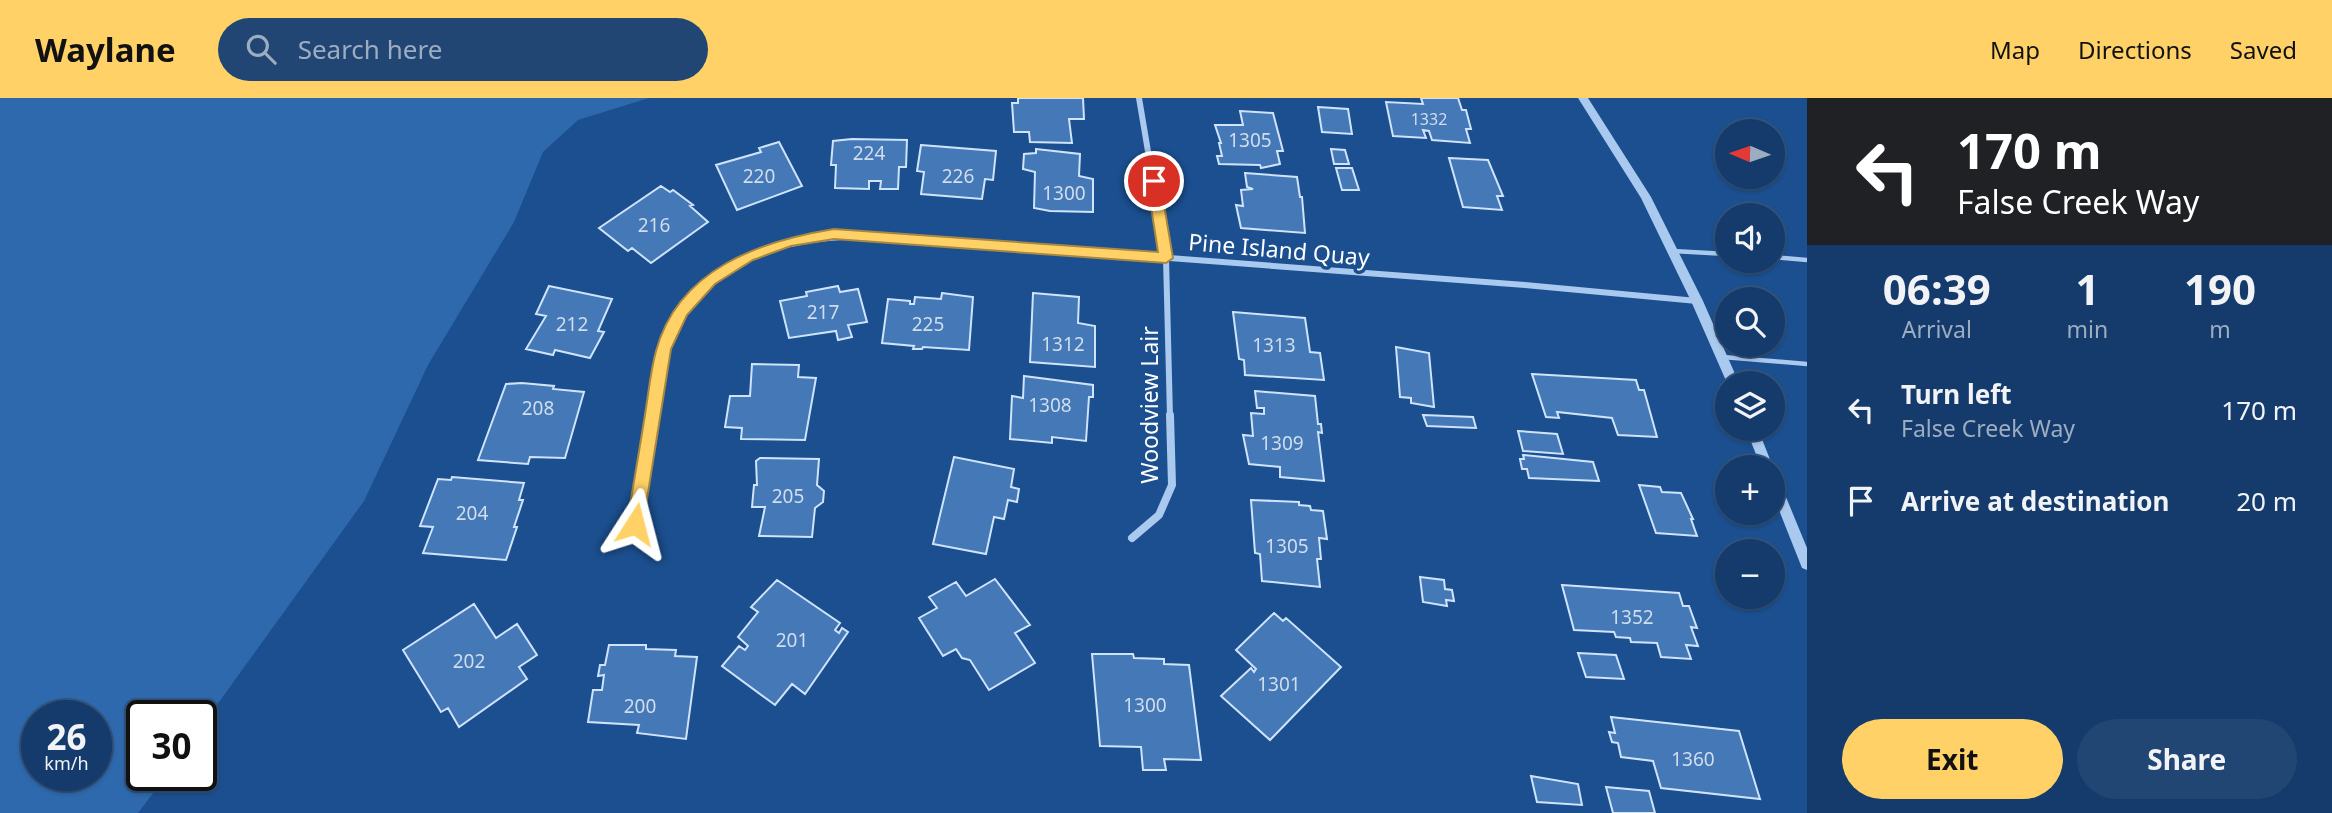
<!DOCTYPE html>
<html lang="en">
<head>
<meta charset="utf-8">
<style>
	body { margin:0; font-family:"Noto Sans",sans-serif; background:#214673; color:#f1f3f6; height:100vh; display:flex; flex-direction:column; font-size:26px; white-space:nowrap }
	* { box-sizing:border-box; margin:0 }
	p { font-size:23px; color:#9dadc1 }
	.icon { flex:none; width:38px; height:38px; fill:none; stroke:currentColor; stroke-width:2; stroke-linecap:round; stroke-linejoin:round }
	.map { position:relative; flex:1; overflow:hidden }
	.sheet { display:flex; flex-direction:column; background:#143b6b; width:525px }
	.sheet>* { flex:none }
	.guide { background:#202124; color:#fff; overflow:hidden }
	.needle { width:46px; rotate:272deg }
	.controls { position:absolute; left:1715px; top:21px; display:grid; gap:14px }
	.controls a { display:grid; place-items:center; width:70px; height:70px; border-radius:50%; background:#143b6b; box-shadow:0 2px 5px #0004,0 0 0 2px #33557e; font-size:35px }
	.speed { position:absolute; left:21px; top:602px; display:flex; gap:14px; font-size:35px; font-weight:700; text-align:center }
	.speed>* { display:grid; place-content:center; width:91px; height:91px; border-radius:50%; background:#143b6b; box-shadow:0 2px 5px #0004,0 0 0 2px #33557e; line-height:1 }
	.speed small { font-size:18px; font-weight:400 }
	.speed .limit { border:4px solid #111; border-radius:10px; background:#fff; color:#111 }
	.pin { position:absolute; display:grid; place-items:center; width:60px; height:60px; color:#fff; margin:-30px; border:4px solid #fff; border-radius:50%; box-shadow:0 2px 7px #0007 }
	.me { position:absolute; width:77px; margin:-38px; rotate:9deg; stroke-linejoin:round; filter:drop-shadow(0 0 5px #0008) }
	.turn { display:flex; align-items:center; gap:24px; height:147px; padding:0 35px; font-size:32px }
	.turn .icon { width:91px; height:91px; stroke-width:2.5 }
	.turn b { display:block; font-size:49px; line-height:60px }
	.eta { display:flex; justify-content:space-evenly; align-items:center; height:119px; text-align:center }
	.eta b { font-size:42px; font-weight:700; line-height:49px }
	.primary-button { display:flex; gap:14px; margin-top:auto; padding:14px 35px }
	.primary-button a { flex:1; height:80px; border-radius:42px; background:#ffd166; color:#111; font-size:28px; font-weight:700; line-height:80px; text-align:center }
	.primary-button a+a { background:#214673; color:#f1f3f6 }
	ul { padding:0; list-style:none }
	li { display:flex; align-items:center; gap:21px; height:91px; padding:0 35px }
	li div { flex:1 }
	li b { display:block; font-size:26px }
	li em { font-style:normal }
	header { display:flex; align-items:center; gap:42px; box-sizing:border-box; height:98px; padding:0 35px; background:#ffd166; color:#111 }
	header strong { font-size:33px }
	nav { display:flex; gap:38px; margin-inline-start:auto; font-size:24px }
	.search { width:490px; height:63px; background:#214673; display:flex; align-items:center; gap:18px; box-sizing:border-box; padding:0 24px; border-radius:38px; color:#9dadc1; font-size:26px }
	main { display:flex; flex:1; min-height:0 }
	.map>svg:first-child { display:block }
	.green { fill:#2e69ad; fill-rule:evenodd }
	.building { fill:#4478b7; stroke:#cfe3fa; stroke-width:2 }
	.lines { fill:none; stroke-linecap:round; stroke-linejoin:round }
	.service { stroke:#a9c9ee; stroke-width:4.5 }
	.minor-far1 { stroke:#a9c9ee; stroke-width:6 }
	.minor { stroke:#a9c9ee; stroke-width:8 }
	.tertiary { fill:#a9c9ee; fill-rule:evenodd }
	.route { fill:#ffd166; stroke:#a68842; stroke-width:2 }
	.labels { text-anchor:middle; stroke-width:7; stroke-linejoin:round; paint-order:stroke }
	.far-number-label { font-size:16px; fill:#d0dded }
	.number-label { font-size:19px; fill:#d0dded }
	.street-label { font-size:23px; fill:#fff; stroke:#1b4f8f }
</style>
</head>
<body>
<header>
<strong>Waylane</strong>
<div class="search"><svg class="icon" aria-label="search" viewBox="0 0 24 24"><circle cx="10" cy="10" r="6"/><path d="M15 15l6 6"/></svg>Search here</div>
<nav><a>Map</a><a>Directions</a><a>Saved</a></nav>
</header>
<main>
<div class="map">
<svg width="1807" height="715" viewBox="0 0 1807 715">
	<rect width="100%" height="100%" fill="#1b4f8f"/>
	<!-- green -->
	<path class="green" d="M0,0h649l-71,22 -35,32 -29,70 -86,143 -64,136 -163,226v-11h-59v59h25l-29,38h-138zM37,618h59v59h-59z"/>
	<!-- building -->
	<path class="building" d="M1018,0h65l1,21h-15l3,24 -42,-1 -1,-10h-15l-2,-29h6z
		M1421,0h37l4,12h4l5,19h-5l4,14 -38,-3 -3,-9 -6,-1 3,8 -33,-2 -7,-34 37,2z
		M1318,9l30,2 4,25 -30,-2z
		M1240,13l33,2 10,38h-6l3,13 -19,4 -1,-3 -41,-1 -2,-8h5l-3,-13h2l-6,-18h28z
		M852,41l55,1 -1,27h-7l-1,22h-18l1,-8h-12v8l-34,-1 1,-23h-5l2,-24z
		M779,44l23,44 -65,24 -21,-45 45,-13 -2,-4z
		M921,47l75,6 -3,29 -8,-1 -3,20 -61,-5 3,-22 -7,-1z
		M1036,51l44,5 -1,22 14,3v33l-43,-1 -16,-3 1,-36 -12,-3 1,-15 12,-1z
		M1331,51l14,1 4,14h-15z
		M1449,60l39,2 15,36h-6l5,14 -39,-3z
		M1336,70h16l7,22h-17z
		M1245,75l52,4 3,20h2l3,36 -64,-5 -5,-23 7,1 -2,-16 12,-1 -6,-2z
		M661,88l9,6 3,-2 20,15 -3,1 18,16 -57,41 -19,-15 -4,3 -29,-23z
		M549,188l63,13 -14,32 6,1 -14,26 -35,-8 -2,5 -27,-6 20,-33 -10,-2z
		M838,188l2,6 18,-3 9,33 -19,3 4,12 -14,3 -2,-9 -47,7 -9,-37 27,-5 -1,-4z
		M942,195l31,4 -4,53 -46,-3 -1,2h-9l1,-3 -32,-3 6,-44 22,2v3h4l1,-7 26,2z
		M1033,195l46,4 -1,26 17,3v41l-65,-5z
		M1233,214l72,6 5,34 10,1 4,27 -79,-5 -1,-15 -5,-1z
		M1396,249l33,6 5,54 -23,-4v-5l-11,-1z
		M752,266l47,1 -1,12 18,1 -11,62 -64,-1 1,-11 -17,-1 5,-31h20z
		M1532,276l104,6 3,10h5l13,47 -39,-2 -6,-17 -55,-6 2,6 -13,-1z
		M1024,278l69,9v12h-4l-3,44 -34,-4v6l-42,-4 2,-43 11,2z
		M522,285l32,3 -1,3 31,3 -19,66 -35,-1 -2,7 -50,-4 28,-76z
		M1255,293l60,5 3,28h3l1,9 -4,-1 6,49 -44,-4v-10l-31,-3 -6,-29 10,1 -2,-23 13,1v-6h-7z
		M1423,317l50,2 3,11 -49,-2z
		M1518,333l39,3 6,20 -40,-3z
		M1523,357l70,7 6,19 -70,-3 -2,-9h-5l-2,-10h4z
		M954,359l60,12 -3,18 8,2 -2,13 -9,-2 -4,19 -10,-2 -8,37 -53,-10z
		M760,360l59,1 -2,26 7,6 -1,11 -8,6 -3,29 -53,-1 6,-29h-13l2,-22h3l-1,-24z
		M452,379l72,6 -5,17h4l-9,27h3l-11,33 -83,-7 10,-26 -13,-1 18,-47 13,1z
		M1639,387l21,2 2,5 19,1 12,26h-2l6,17 -41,-3z
		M1251,402l48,2v3l11,1 1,4 12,1 4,28 -8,-1 2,21h-4l3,28 -58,-6 -2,-27 -5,-1z
		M1420,479l24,3 1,9 7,1 2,11 -8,-1 1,6 -24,-4z
		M995,481l35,46 -15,8 20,30 -46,27 -19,-30 -8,-2 -6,-9 -13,7 -24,-38 18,-10 -8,-11 27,-15 10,14z
		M777,482l63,43 -5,7 4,3 3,-5 6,4 -43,62 -13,-10 -17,21 -53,-39 17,-20 6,4 3,-4 -10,-9 20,-25 -7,-5z
		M1562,487l117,8 4,13h6l8,22 -6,-1 7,19 -12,-1 5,14 -30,-2 -4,-14 -26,-1 -1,-4 -14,-1 -2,-5 -40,-2z
		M474,506l22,34 21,-14 20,31 -18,12 8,12 -68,48 -11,-19 -7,4 -38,-62z
		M1274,515l9,8 3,-3 55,49 -71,73 -49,-44 30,-28 3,4 2,-3 -20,-19z
		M609,547h37v4l30,1 -1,6 22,1 -11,82 -49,-6 2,-8 -51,-3 5,-32h9l2,-15 -6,1 2,-11h5z
		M1578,555l38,2 8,24 -38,-2z
		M1092,556h41l1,4 30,1v5l25,1 12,95 -37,-1 2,11h-23l-2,-23 -41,-1z
		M1611,619l128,14 21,68 -99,-11 -8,-27 -32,-4 -3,-14 -6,-1 -3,-10 6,1z
		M1531,678l47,8 4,21 -45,-3z
		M1606,689l43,4 6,22h-42z"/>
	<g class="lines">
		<!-- service -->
		<path class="service" d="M1673,153l54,3
			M1773,159l34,3
			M1723,259l84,7"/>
		<!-- minor-far1 -->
		<path class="minor-far1" d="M1139,0l27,160 4,159
			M652,319c3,-21 4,-43 10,-63 30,-99 127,-119 217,-118l646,49 172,16"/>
		<!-- minor -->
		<path class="minor" d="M635,427l18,-110
			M1132,440l27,-23 13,-30 -2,-70"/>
		<!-- tertiary -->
		<path class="tertiary" d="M1578,0h10l63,99 52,104 36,82h-12l-36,-82 -50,-103z
			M1746,331h12l15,38v1l-12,-1z
			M1773,377l4,1 2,4 28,68v22l-5,-2 -29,-73z"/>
	</g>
	<!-- route -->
	<path class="route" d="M1154,78l6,5 13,77 -7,5 -332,-24 -43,7 -38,14 -38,24 -28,31 -16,34 -28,175 -2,6 -6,2 -6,-2 -2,-6c6,-38 13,-77 19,-116 3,-19 5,-39 10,-57 22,-82 104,-110 178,-122l324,23 -11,-71z"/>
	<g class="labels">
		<!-- far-number labels -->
		<g class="far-number-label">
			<text x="1429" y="27">1332</text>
		</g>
		<!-- number labels -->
		<g class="number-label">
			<text x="1250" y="49">1305</text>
			<text x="869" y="62">224</text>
			<text x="759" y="85">220</text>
			<text x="958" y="85">226</text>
			<text x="1064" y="102">1300</text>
			<text x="654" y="134">216</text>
			<text x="823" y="221">217</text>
			<text x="572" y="233">212</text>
			<text x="928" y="233">225</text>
			<text x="1063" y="253">1312</text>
			<text x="1274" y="254">1313</text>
			<text x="1050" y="314">1308</text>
			<text x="538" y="317">208</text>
			<text x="1282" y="352">1309</text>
			<text x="788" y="405">205</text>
			<text x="472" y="422">204</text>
			<text x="1287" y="455">1305</text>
			<text x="1632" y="526">1352</text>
			<text x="792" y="549">201</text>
			<text x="469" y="570">202</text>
			<text x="1279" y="593">1301</text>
			<text x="1145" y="614">1300</text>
			<text x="640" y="615">200</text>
			<text x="1693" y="668">1360</text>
		</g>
		<!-- street labels -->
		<g class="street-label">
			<text transform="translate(1279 152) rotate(5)" y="8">Pine Island Quay</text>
			<text transform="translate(1150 307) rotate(-90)" y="8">Woodview Lair</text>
		</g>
	</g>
</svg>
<div class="controls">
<a><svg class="needle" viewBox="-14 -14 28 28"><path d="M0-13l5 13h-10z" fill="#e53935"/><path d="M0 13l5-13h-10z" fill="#9dadc1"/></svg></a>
<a><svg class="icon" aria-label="sound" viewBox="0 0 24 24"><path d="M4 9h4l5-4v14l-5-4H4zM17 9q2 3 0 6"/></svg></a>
<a><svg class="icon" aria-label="search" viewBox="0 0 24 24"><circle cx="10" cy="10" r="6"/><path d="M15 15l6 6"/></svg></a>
<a><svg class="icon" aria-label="layers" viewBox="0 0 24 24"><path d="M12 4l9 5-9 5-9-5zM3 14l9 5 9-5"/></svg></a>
<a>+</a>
<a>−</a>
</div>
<div class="speed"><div>26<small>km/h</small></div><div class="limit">30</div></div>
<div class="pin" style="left:1154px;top:83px;background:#d93025"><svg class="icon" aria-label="arrive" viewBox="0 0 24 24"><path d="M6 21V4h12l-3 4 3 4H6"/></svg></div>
<svg class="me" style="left:635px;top:426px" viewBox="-20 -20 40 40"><path d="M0-17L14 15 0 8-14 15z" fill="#ffd166" stroke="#fff" stroke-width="4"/></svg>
</div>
<section class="sheet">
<div class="guide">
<div class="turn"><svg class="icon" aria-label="left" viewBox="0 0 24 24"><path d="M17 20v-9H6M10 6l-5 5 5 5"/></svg><div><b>170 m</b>False Creek Way</div></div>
</div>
<div class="eta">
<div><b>06:39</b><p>Arrival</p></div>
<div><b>1</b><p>min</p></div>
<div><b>190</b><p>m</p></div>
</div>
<ul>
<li><svg class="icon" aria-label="left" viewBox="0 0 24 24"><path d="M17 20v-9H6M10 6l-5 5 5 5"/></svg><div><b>Turn left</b><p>False Creek Way</p></div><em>170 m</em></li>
<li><svg class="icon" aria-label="arrive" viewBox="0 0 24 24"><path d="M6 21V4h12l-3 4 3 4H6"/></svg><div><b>Arrive at destination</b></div><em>20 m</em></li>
</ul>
<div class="primary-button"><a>Exit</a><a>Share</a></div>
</section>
</main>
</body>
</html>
